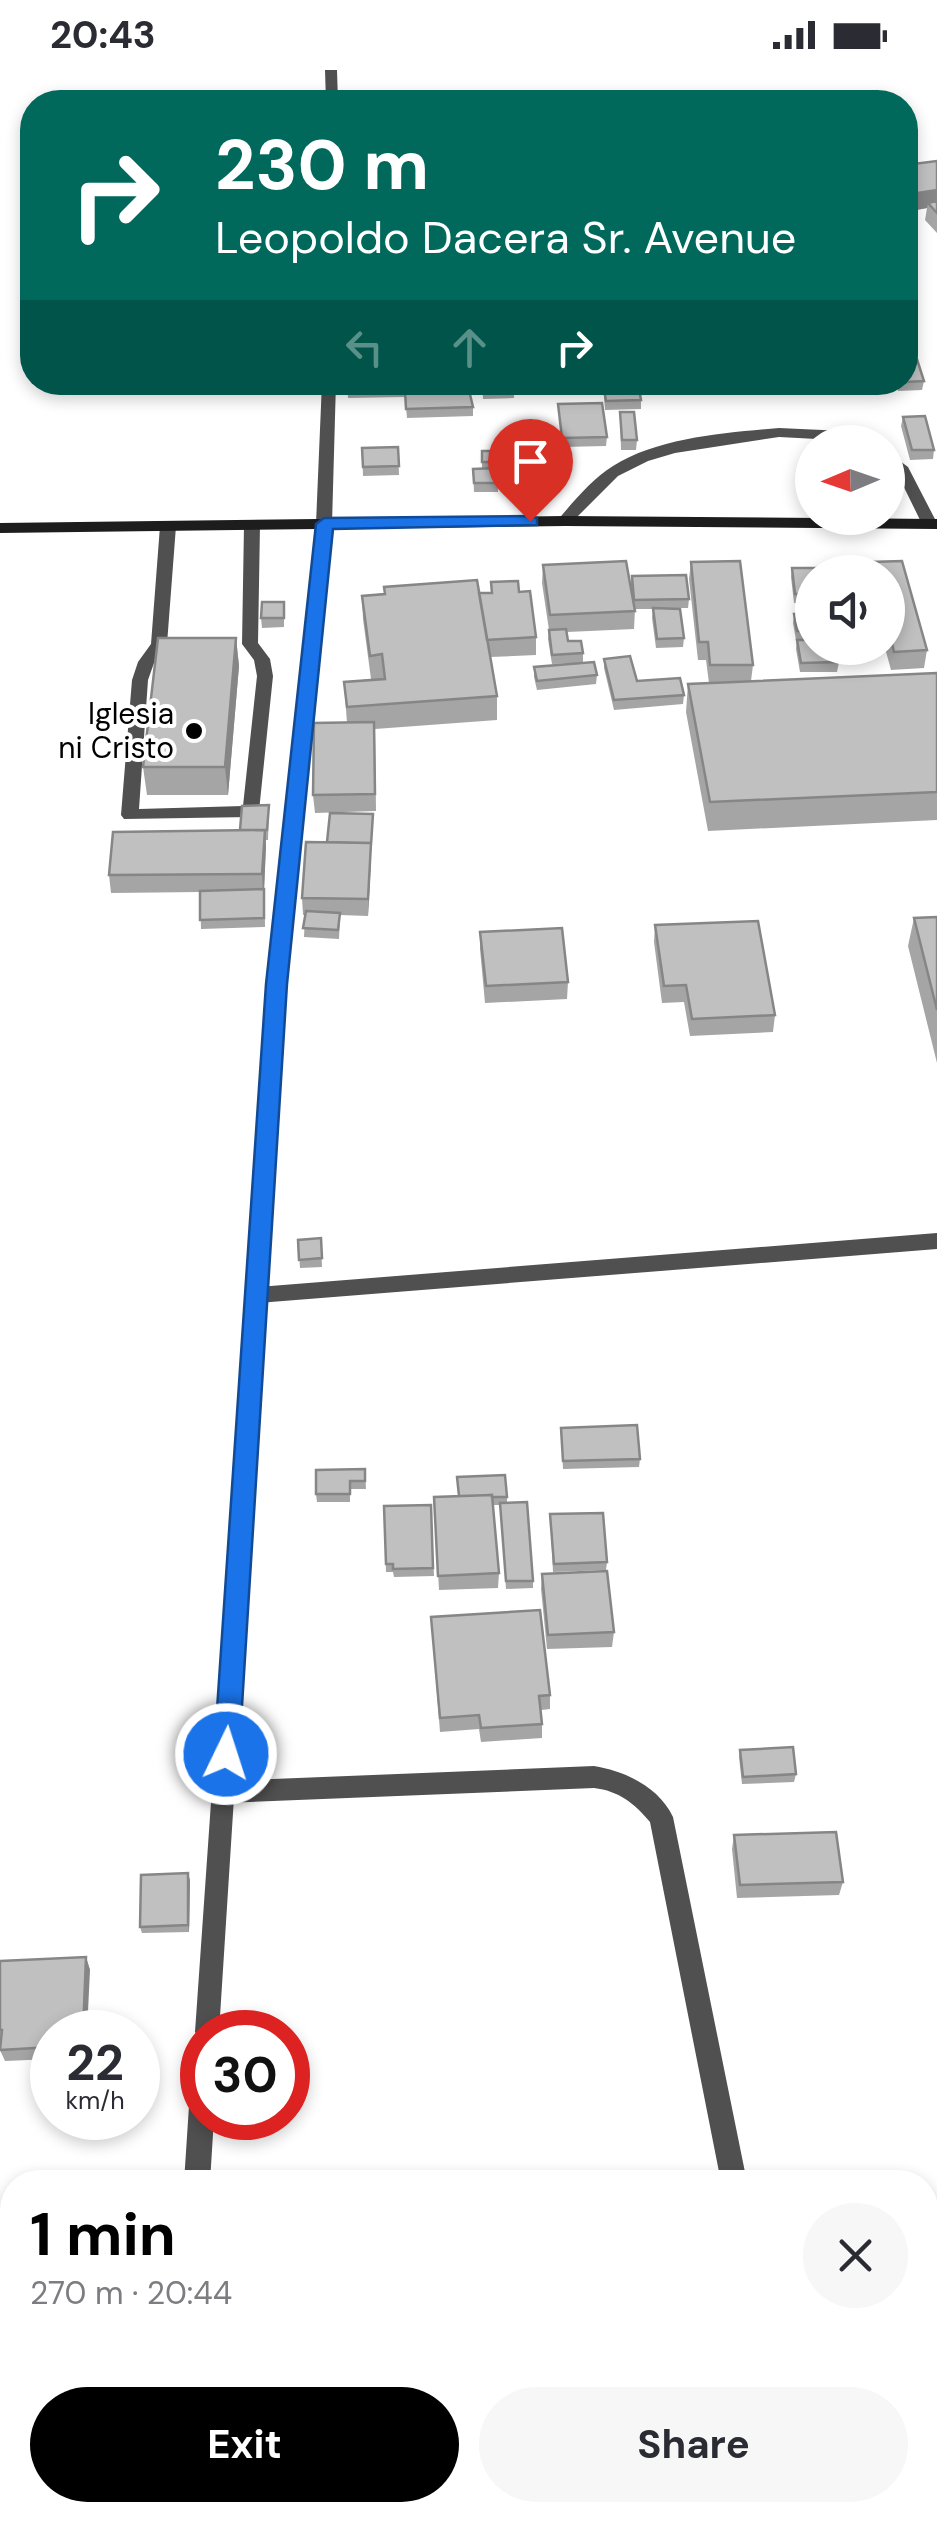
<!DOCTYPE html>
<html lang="en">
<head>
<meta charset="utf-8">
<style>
	body { margin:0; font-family:"DM Sans",sans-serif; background:#f7f7f7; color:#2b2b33; height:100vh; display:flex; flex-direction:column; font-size:38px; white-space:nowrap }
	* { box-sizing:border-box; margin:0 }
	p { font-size:32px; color:#7c7c81 }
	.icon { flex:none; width:55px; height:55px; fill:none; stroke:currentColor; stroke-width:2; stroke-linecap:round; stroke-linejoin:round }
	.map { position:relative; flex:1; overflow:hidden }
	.side { position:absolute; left:0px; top:2100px; width:938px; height:352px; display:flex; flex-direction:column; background:#fff; border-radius:40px 40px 0 0; box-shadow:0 5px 15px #0003 }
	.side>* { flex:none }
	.top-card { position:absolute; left:20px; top:20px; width:898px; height:305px; border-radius:40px; box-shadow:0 5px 15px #0003; background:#00695c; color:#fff; overflow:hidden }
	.needle { width:65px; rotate:268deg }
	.controls { position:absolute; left:795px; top:355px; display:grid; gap:20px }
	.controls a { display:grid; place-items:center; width:110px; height:110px; border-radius:50%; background:#fff; box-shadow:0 5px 15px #0003; font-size:50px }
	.speed { position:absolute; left:30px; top:1940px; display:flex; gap:20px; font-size:50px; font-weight:700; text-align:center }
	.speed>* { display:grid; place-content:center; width:130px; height:130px; border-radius:50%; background:#fff; box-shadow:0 5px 15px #0003; line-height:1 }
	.speed small { font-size:25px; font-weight:400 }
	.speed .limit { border:15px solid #d22; background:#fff; color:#111 }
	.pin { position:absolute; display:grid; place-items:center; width:85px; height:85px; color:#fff; margin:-102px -42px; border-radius:50% 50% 50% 0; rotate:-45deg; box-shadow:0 0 10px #0007 }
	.pin .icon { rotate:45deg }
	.me { position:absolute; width:110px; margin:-55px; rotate:4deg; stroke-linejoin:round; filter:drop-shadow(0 0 8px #0008) }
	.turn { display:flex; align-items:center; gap:35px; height:210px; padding:0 30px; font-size:45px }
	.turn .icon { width:130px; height:130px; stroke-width:2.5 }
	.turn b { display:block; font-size:70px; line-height:85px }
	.lanes { display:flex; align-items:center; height:95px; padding:0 30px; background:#0003; justify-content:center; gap:50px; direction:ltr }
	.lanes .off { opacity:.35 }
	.round { display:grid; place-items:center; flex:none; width:105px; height:105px; border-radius:52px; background:#f7f7f7 }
	.head { display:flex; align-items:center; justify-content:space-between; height:170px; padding:0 30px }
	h1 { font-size:60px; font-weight:700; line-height:75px; color:#000 }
	.button { display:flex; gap:20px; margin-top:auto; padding:20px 30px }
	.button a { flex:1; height:115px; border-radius:60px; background:#000; color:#fff; font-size:40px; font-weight:700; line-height:115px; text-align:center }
	.button a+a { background:#f7f7f7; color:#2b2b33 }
	.status { display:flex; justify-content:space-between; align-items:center; height:70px; padding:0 50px; background:#fff; direction:ltr }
	.status svg { height:28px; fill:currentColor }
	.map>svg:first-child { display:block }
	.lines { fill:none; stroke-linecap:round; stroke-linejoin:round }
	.service { fill:#505050; fill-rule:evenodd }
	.minor { fill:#505050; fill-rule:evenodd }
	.secondary { fill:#1d1d1d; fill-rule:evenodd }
	.wall { fill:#a5a5a5 }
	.shaded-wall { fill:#868686 }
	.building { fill:#c0c0c0; stroke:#868686; stroke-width:2.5 }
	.route { fill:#1a73e8; stroke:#114b97; stroke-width:2.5 }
	.poi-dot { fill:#000; stroke:#fff; stroke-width:4 }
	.labels { text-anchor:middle; stroke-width:8; stroke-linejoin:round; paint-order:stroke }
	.poi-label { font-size:30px; fill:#000; stroke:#fff; text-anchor:end }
</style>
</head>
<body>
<div class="status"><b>20:43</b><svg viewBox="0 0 49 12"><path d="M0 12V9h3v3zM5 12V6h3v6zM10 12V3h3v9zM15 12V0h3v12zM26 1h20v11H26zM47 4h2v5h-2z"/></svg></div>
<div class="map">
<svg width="937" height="2451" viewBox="0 0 937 2451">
	<rect width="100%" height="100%" fill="#fff"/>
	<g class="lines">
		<!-- service -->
		<path class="service" d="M779,358l65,3 30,11 -95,-5 -104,16 -27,8 -30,15 -48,48h-10l-3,-3c16,-19 35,-42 56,-55 47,-29 112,-33 166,-38z
			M888,382l20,15 29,56 -2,4h-10l-3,-3 -27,-55 -7,-6z
			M252,450l8,5 -2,118 12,16 3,17 -14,135 -8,6 -127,2 -3,-4 11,-135 6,-18 13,-18 9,-118 8,-5 8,5 -9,118 -13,19 -6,17 -9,129 104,-3 14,-130 -3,-16 -12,-16 2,-119z
			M937,1163v16l-679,54 -7,-2 -3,-6 3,-6 7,-2z
			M594,1696c31,5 65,21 79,51l74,365h-26l-71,-360c-16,-19 -31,-31 -56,-34l-370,15 -8,-3 -4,-8 4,-8 8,-3z
			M925,2408h12v28h-12z
			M393,2440h28l5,11h-28z"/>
		<!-- minor -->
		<path class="minor" d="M325,0h12l1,32h-12z
			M322,312h14l-4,142 -46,460 -67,1048h-17v10l-7,-10 73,-1048 48,-460z
			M202,2023v25h12l-4,64h-26l5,-76 4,-9z
			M162,2440h28v11h-28z"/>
		<!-- secondary -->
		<path class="secondary" d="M565,446l372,3v10l-372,-3 -565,7v-10z"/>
	</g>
	<!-- wall -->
	<path class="wall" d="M937,91v72l-12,-13 2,-12 -22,4z
		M905,281l19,30 -2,9 -24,1 -2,-9h9z
		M347,312h121l5,25v9l-66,2 -2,-21 -57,1z
		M482,312h32v16l-31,1z
		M598,312h40l3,18v9l-36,1 -2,-25h-5z
		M641,312h57l-1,5 -55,2z
		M701,312h92v2l-92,2z
		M558,334l49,33 -1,9 -44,1z
		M620,342l17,28 -1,10h-15z
		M903,347l31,33 -1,9 -23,1 -9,-34z
		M398,377l1,28 -36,1 -1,-28z
		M482,381h19v20h-3v21h-24l-1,-23 9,-1z
		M902,491l25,89 -3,18 -33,2 -6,-22h3v-76h-19l1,-10z
		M691,492l62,103 -2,16 186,-8v147l-229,11 -22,-119 2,-28 21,-1 -3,-23h-8l-9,-81z
		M543,495l88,20 1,-9 57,23 -1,9h-31l27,30 -1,9 -27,1 -4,-30 1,-9h-18l-1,20 -67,3 1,9 15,12v10l-31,1 -4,-25 1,-9 -7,-47z
		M792,498l20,4v31h-18l-3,-26z
		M491,512l28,10 17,45v18l-46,2 7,39v24l-122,9 1,82 -61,2 -2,-18 34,-72 -3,-41 27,-3 -8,-60 -1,-23 129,-3z
		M284,532v25l-22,1 -1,-10z
		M812,543v35l27,14 -2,10h-37l-4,-23 1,-9h-1l-3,-17 1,-9z
		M236,568l3,28 -11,129h-81l-4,-28z
		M604,589l33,22 47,14 -1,9 -69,6 -10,-42z
		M534,597l63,8 -1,9 -59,6 -3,-13z
		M269,735l-1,35h-2l-2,51 1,36 -64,2 -1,-37 -89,1 -2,-18 131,-45z
		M373,744l-5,102 -28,-1 -1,24 -35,-2 1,-22h-2l-1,-17 25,-56z
		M937,847v146l-29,-117 6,-28z
		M655,855l120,90 -2,17 -83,4 -6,-34 -22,1 -8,-61z
		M480,862l88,50 -1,17 -82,4 -5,-54z
		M321,1168l1,29 -22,1 -2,-28z
		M561,1358l79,31 -1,8 -76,2z
		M365,1399l1,20h-16v13h-33l-1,-8z
		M434,1427h73v6l26,78v7l-27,1 -6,-84h-7l6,68 -1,15 -59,2z
		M431,1435l3,71 -40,1 -1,-5h-7l-2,-66z
		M550,1444l57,48 -1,8 -53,2z
		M542,1504l72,58 -2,15 -65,2 -6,-60z
		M431,1547l119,78v14l-9,1 1,14v14l-61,4 -2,-13 -39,3z
		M740,1680l56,24 -2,8 -52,2 -3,-27z
		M734,1765l109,47 -4,13 -102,3 -5,-49z
		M190,1810l-1,52 -47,1 -2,-6z
		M86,1887l4,13 -38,62v27l-47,2 -5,-11v-89z"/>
	<!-- shaded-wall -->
	<path class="shaded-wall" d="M937,120v17l-9,-4 -1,5 -22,4v-17z
		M236,568l3,28 -11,129 -3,-28z
		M265,760l1,17 -2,44 1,36 -3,-53z
		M371,773v17l-3,56v-17z
		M188,1803l2,7 -1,52 -1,-7z
		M86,1887l4,13 -3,62h-4z"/>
	<!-- building -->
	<path class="building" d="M937,91v29l-32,5v-30z
		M937,131v12l-9,-10z
		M914,280l10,31 -19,1v-31z
		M482,312h32l1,6 -32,1z
		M603,312h35l3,18 -35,1z
		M468,316l5,21 -67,2 -1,-19z
		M602,333l5,34 -45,1 -4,-34z
		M620,342h14l3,28h-15z
		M925,346l9,34h-22l-9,-33z
		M398,377l1,19 -36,1 -1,-19z
		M482,381h19v11h-19z
		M497,398l1,15h-24l-1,-14z
		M626,491l9,50 -85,4 -7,-50z
		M740,491l13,104h-43l-2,-23h-9l-8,-80z
		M902,491l25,89 -33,2 -6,-26v-54h-15l-3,-10z
		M792,498h31v4h-11v22h-17z
		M686,505l3,24 -55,1 -2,-24z
		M477,510l20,116 -150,11 -3,-25 41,-3 -3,-25 -12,2 -8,-60 23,-2 -1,-7z
		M518,511l1,11 11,-1 6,46 -49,3 -8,-47h13l-1,-11z
		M262,532h22v16h-23z
		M653,538l27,1 4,29 -27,1z
		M812,543v18h-15l-3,-17z
		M566,559l2,12h13l2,12 -31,2 -3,-25z
		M158,568h78l-11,129h-82z
		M797,570h15v8h24l3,14 -38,1z
		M630,586l7,25 43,-3 4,17 -70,5 -10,-41z
		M594,592l3,13 -60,6 -3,-14z
		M937,603v119l-227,10 -22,-118z
		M374,652l1,72 -62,1 1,-72z
		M269,735l-2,25h-27l2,-24z
		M330,743l43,1 -2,31v-2l-44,-1z
		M265,760l-3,44 -153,1 4,-43z
		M306,772l65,1 -3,56 -66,-1z
		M264,819v29l-64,2v-29z
		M306,841l34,2 -2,17 -35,-2z
		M937,847v93l-23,-92z
		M758,851l17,94 -83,4 -6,-34 -22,1 -9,-61z
		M562,858l6,54 -82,4 -6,-54z
		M321,1168l1,20 -23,2 -1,-20z
		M637,1355l3,34 -77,2 -2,-33z
		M365,1399v12h-15v13h-34v-24z
		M505,1405l2,22h-15v-2l-33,1 -2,-19z
		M492,1425l7,78 -61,3 -4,-79z
		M527,1432l6,79h-27l-6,-78z
		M431,1435l2,63 -40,1v-5h-7l-2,-58z
		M603,1443l4,49 -53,2 -4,-50z
		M607,1501l7,61 -66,3 -6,-61z
		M540,1540l10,85 -11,1 3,28 -61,4 -2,-13 -39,3 -9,-101z
		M793,1677l3,27 -53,3 -3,-27z
		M836,1762l7,50 -103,3 -6,-50z
		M188,1803v52l-48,2 1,-52z
		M86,1887l-3,75h-31v15l-52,3 2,-20h-2v-69z"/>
	<!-- route -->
	<path class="route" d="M530,446l7,2v7l-204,4 -46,455 -48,770 -3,8 -10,4 -9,-4 -3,-8 52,-770 50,-460 8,-6z"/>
	<!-- markers -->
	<circle class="poi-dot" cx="194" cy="661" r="10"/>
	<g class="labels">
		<!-- poi labels -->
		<g class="poi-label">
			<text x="174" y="654">Iglesia<tspan x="174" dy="34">ni Cristo</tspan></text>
		</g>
	</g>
</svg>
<div class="controls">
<a><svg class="needle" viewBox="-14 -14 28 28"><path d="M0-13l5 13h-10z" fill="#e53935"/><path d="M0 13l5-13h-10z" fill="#7c7c81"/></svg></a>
<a><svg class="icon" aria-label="sound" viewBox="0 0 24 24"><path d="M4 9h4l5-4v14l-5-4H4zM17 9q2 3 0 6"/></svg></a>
</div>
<div class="speed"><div>22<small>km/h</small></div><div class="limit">30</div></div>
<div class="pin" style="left:530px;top:451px;background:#d93025"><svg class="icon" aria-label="arrive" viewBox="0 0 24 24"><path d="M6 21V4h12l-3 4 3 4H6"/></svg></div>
<svg class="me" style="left:226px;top:1684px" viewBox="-20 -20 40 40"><circle r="17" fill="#1a73e8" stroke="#fff" stroke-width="3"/><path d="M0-11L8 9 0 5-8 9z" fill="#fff"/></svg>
<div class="top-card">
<div class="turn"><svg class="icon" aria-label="right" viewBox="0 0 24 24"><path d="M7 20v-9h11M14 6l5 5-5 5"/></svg><div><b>230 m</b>Leopoldo Dacera Sr. Avenue</div></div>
<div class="lanes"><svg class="icon off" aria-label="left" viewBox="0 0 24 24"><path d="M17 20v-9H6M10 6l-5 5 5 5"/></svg><svg class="icon off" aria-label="ahead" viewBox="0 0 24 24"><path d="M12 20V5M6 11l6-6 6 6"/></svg><svg class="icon" aria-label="right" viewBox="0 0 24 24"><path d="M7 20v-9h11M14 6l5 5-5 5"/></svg></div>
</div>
<section class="side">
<div class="head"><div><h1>1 min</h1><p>270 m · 20:44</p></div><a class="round"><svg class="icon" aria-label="close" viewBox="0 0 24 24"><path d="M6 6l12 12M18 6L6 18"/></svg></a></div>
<div class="button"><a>Exit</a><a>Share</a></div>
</section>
</div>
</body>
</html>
